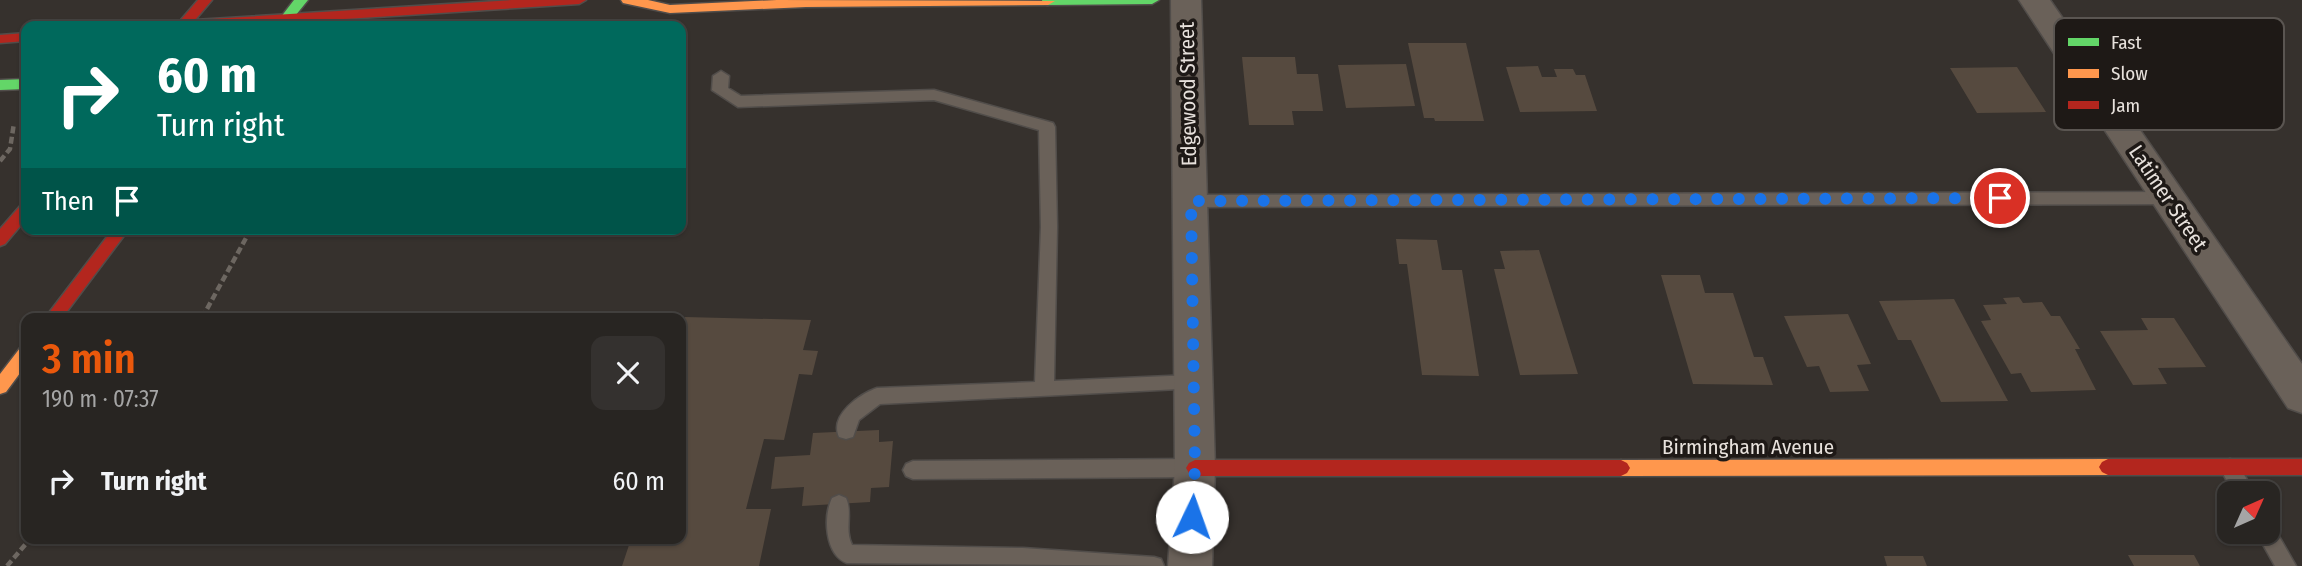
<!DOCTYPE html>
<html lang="en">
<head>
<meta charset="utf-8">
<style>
	body { margin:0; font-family:"Fira Sans Condensed",sans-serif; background:#34312f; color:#f1f3f6; height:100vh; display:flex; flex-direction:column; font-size:26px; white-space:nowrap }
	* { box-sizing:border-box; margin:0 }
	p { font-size:23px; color:#a5a5a5 }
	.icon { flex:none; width:38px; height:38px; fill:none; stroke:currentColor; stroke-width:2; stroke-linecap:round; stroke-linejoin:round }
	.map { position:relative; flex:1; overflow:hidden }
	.panel { position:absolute; left:21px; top:313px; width:665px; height:231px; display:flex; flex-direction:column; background:#282522; border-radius:14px; box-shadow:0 2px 5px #0004,0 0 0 2px #444240 }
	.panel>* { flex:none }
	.banner { position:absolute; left:21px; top:21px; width:665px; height:214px; border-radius:14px; box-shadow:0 2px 5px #0004,0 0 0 2px #444240; background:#00695c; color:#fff; overflow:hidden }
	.needle { width:46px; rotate:45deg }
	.fabs { position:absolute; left:2217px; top:481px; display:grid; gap:14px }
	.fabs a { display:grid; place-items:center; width:63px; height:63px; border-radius:14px; background:#282522; box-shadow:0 2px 5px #0004,0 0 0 2px #444240; font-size:35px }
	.pin { position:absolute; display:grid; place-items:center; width:60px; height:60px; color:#fff; margin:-30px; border:4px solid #fff; border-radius:50%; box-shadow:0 2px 7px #0007 }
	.me { position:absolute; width:77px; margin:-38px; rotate:3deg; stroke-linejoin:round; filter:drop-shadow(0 0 5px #0008) }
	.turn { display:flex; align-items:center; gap:24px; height:147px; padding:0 21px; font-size:32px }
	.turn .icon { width:91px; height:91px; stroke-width:2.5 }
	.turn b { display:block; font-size:49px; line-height:60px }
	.then { display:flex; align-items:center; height:66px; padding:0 21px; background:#0003; gap:14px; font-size:26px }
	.round { display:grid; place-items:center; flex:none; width:74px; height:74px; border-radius:14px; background:#34312f }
	.head { display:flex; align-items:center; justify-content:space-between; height:119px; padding:0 21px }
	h1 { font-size:42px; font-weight:600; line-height:52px; color:#ea580c }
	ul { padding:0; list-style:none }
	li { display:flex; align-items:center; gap:21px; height:98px; padding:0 21px }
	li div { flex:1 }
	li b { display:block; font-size:26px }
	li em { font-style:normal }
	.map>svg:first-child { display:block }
	.building { fill:#564a3f }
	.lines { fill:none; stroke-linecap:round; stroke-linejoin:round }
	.lane-casing { stroke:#514d4a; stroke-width:3 }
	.street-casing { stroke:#514d4a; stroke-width:3 }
	.fast-casing { stroke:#514d4a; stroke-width:3 }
	.slow-casing { stroke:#514d4a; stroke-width:3 }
	.jam-casing { stroke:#514d4a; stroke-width:3 }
	.path { stroke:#6d6761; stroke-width:4.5; stroke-dasharray:7 3.5; stroke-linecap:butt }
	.lane { fill:#6a6159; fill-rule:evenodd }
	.street { fill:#6a6159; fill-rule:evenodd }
	.fast { fill:#63d668; fill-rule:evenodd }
	.slow { fill:#ff974d; fill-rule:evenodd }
	.jam { fill:#b3261e; fill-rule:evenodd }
	.route { stroke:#1a73e8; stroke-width:12; stroke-dasharray:0 21.6 }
	.labels { text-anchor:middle; stroke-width:7; stroke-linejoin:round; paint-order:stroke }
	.street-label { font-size:21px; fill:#e7e1dc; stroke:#1e1916 }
	.key { fill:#1e1916; stroke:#5a5551; stroke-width:2 }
	.key-label { font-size:19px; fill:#e7e1dc }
</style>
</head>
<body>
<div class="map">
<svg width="2302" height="566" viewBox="0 0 2302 566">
	<rect width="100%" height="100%" fill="#36312d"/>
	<!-- building -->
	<path class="building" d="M1408,43h58l18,78h-49l-1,-3h-10z
		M1242,57h53l2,17h21l5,37h-31l2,14h-45z
		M1406,64l9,42 -69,2 -8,-43z
		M1538,66l4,11h15l-3,-8h19l3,6h9l12,36 -77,1 -14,-45z
		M2017,67l29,45 -69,1 -27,-45z
		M1396,239l41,1 5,30h20l17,106 -57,-1 -15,-111h-8z
		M1539,250l39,124 -58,1 -26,-106h11l-5,-18z
		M1661,275h39l5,18h28l21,64h9l10,28 -80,-1z
		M2019,297l4,6 19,-1 9,14h9l20,33h-5l21,41 -65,2 -10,-19 -10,1 -30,-53 10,-1 -8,-15 24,-1 -4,-6z
		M1954,299l54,102 -67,1 -30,-62h-13l-19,-39z
		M1848,314l23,50 -14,1 12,26 -39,1 -11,-26 -12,1 -23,-51z
		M685,317l126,3 -8,30 15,1 -6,24 -13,-1 -15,66 -20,-1 -18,70h25l-12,57h-137l9,-27h50v-209z
		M2141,318h33l32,49 -48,1 9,16 -34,1 -33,-54 48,-1z
		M879,430v12l14,-1 -4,46 -18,1 -1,14 -68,4 2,-19 -33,2 4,-32 35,-2 3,-22z
		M2128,555h66l6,11h-66z
		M1884,556h39l4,10h-40z"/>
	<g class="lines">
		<!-- lane casing -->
		<g class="lane-casing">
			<path id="lane" d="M721,71l8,5 -1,12 13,8 193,-6 119,33 2,4 2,100 -3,154 138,-6 7,3 2,5 -2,5 -319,16 -21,16 -6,17 -7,2 -7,-2c-10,-22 21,-43 38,-49l158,-6 6,-155 -2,-97 -105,-30 -196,7 -26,-17 1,-14z
				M2168,192l8,6 -8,6 -977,3 -8,-6 8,-6z
				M1195,459l7,3 3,6 -3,6 -7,3 -282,2 -7,-3 -3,-6 3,-6 7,-3z
				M2230,459l7,3 18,32h-21l-14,-26 3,-6z
				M839,495l7,3c7,15 -2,31 6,47l171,3 131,9 7,2 3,7 -317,-3c-22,-8 -24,-46 -15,-65z
				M2268,524l5,2 23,40h-21l-19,-34h12z"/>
		</g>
		<!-- street casing -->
		<g class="street-casing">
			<path id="street" d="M1171,0h30l14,468 -3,98h-44l7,-98z
				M2019,0h31l252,364v49l-14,-5z"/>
		</g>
		<!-- fast casing -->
		<g class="fast-casing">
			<path id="fast" d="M294,0h14l-21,26h-13z
				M1042,0h117l-7,4 -104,1 -5,-1z
				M26,79v10l-26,1v-10z"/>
		</g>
		<!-- slow casing -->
		<g class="slow-casing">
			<path id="slow" d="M621,0h27l22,5 107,-5 278,1 -7,4 -242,2 -136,6 -47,-10z
				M26,346v19l-20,27 -6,2v-20l20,-26z
				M2108,459l6,3 3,5 -3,5 -6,3 -487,1 -6,-3 -3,-5 3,-5 6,-3z"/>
		</g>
		<!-- jam casing -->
		<g class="jam-casing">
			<path id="jam" d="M198,0h14l-17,20 317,-20h74l-7,4 -344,22h-71l1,-3 15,-2z
				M26,33v8l-26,2v-8z
				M26,203v16l-21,25 -5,2v-17l21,-24z
				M113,229h16l-67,89h-17z
				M2108,459h194v16h-194l-6,-3 -3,-5 3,-5z
				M1195,460h426l6,3 3,5 -3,5 -6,3h-426l-6,-3 -3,-5 3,-5z"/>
		</g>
		<!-- path -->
		<path class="path" d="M0,161l10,-12 4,-26
			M202,318l49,-89
			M7,566l23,-27"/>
		<!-- lane -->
		<use href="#lane" class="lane"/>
		<!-- street -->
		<use href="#street" class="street"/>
		<!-- fast -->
		<use href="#fast" class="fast"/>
		<!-- slow -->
		<use href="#slow" class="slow"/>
		<!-- jam -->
		<use href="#jam" class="jam"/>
	</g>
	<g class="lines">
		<!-- route -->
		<path class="route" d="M1192,517l3,-49 -4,-267 809,-3"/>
	</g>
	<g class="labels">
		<!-- street labels -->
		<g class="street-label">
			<text transform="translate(1188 94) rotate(-91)" y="7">Edgewood Street</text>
			<text transform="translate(2168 198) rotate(56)" y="7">Latimer Street</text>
			<text x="1748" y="454">Birmingham Avenue</text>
		</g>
	</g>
	<!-- legend -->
	<rect x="2054" y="18" width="230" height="112" rx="10" class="key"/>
	<rect x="2068" y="38" width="31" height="8" fill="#63d668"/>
	<rect x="2068" y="69" width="31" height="9" fill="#ff974d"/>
	<rect x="2068" y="101" width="31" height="8" fill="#b3261e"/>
	<g class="key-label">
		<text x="2111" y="49">Fast</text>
		<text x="2111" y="80">Slow</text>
		<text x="2111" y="112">Jam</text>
	</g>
</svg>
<div class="fabs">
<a><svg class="needle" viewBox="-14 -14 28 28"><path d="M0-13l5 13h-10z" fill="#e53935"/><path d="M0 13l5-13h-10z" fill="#a5a5a5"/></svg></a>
</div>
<div class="pin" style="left:2000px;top:198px;background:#d93025"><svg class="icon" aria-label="arrive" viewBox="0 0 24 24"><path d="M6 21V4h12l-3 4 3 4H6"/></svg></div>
<svg class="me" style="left:1192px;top:517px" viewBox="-20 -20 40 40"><circle r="19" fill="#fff"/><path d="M0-13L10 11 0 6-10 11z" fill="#1a73e8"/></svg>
<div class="banner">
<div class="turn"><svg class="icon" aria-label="right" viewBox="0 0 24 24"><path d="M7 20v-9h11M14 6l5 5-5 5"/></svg><div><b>60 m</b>Turn right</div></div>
<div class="then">Then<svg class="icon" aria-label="arrive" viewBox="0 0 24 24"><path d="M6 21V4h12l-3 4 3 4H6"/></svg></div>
</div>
<section class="panel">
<div class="head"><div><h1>3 min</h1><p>190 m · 07:37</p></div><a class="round"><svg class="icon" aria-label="close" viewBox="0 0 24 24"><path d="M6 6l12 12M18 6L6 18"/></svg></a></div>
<ul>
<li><svg class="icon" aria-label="right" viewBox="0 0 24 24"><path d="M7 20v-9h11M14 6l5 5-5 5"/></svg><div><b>Turn right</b></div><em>60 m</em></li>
</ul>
</section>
</div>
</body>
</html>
